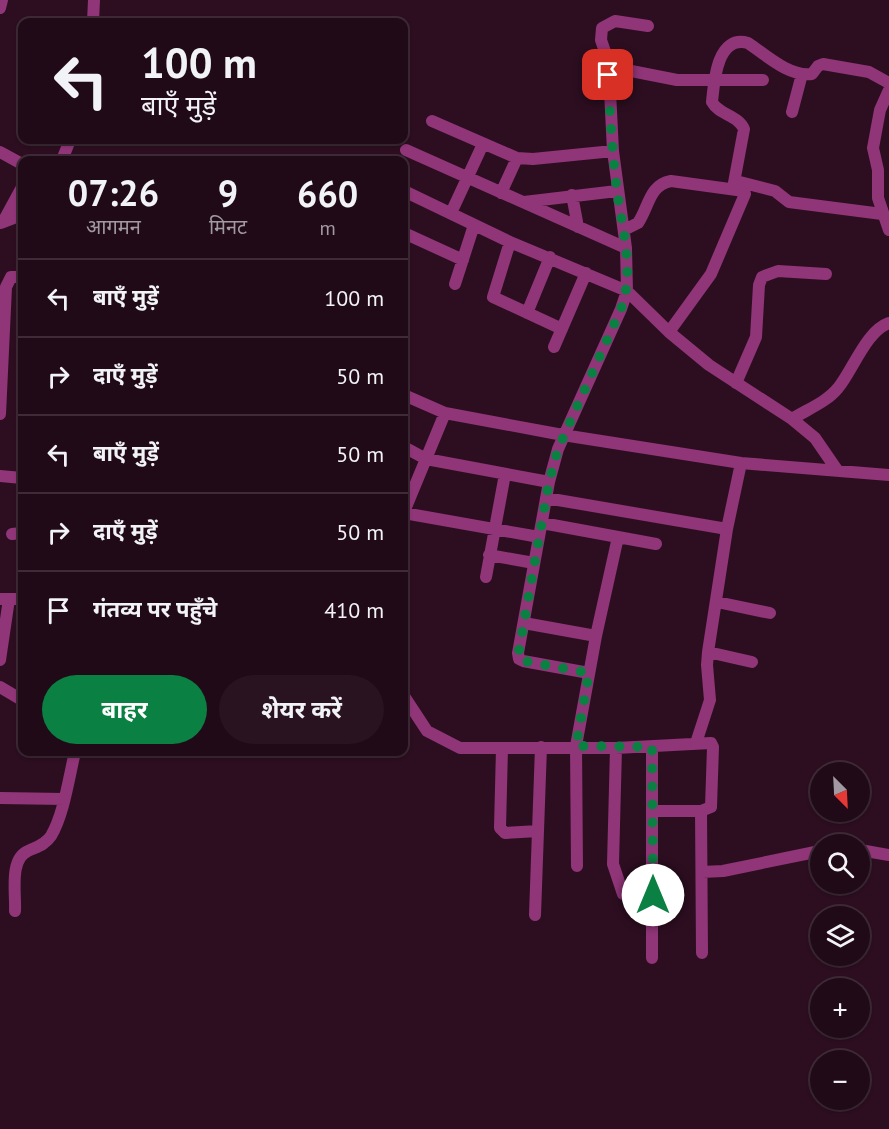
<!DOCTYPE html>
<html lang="hi">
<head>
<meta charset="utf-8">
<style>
	body { margin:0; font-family:"PT Sans","Noto Sans Devanagari",sans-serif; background:#291321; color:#f1f3f6; height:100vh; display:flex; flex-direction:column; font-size:22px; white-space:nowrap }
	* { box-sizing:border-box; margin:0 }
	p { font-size:20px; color:#a29aa2 }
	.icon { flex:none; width:33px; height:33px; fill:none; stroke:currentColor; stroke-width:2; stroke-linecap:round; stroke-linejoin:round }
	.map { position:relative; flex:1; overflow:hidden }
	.sheet { position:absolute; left:18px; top:156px; width:390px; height:600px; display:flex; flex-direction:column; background:#210a18; border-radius:12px; box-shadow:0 2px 4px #0004,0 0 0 2px #3e2b37 }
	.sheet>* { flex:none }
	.top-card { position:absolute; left:18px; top:18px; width:390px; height:126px; border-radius:12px; box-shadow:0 2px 4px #0004,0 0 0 2px #3e2b37; background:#210a18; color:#f1f3f6; overflow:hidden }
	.needle { width:39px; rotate:156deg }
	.buttons { position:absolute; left:810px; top:762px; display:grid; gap:12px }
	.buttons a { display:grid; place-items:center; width:60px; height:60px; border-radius:50%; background:#210a18; box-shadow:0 2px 4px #0004,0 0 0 2px #3e2b37; font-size:30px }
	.pin { position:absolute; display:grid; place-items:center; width:51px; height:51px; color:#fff; margin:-26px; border-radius:12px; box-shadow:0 3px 9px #0006 }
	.me { position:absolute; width:66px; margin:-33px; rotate:0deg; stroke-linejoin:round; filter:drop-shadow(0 0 4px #0008) }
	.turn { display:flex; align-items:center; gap:21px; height:126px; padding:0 24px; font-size:27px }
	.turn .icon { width:78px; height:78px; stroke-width:2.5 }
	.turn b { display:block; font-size:42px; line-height:51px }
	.eta { display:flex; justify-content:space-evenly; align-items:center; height:102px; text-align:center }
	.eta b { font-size:36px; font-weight:700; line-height:42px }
	.button { display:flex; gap:12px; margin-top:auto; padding:12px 24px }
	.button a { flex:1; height:69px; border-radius:36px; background:#0b8043; color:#fff; font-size:24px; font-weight:700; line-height:69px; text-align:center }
	.button a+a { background:#291321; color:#f1f3f6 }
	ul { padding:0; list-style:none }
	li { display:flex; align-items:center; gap:18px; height:78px; padding:0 24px; border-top:2px solid #3e2b37 }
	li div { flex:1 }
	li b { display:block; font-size:22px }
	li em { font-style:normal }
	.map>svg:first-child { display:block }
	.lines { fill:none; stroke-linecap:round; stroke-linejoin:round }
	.minor { stroke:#903578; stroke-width:12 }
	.route { stroke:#0b8043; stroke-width:10; stroke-dasharray:0 18 }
</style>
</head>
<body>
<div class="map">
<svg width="889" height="1129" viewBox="0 0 889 1129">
	<rect width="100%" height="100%" fill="#2c0e20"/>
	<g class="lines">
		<!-- minor -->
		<path class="minor" d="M0,8l2,-8
			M93,22l1,-22
			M611,69l-10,-29 1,-12 13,-7 33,5
			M889,90l-9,20 -7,38 5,22v28l11,32
			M792,112l10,-38
			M432,121l85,37 16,1 80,-8
			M406,150l220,98
			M0,152l22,12
			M62,160l8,-20
			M736,181l39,10 14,11 93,12
			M733,188l11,-59c-6,-14 -25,-14 -32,-27 2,-20 5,-68 36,-59 18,12 41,34 64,31l6,-8 5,-2 46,8 20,11
			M404,191l106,51 117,49 42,41 40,33 83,54 23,19 22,32
			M501,193l16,-35
			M572,195l6,32
			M524,202l93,-11
			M451,213l32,-69
			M3,222l19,-35
			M1,223l21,-8
			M624,230l14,-7c11,-16 11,-38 33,-42l73,10 1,3 -34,80 -42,58
			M404,233l59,27
			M510,242l-17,55 69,32
			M455,284l19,-59
			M527,313l23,-56
			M554,347l32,-74
			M736,383l20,-46 3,-52 3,-8 16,-6 48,3
			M404,395l41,18 118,22 178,28 148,12
			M0,414l6,-127 5,-10h11
			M792,419c14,-9 35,-17 46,-31 15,-18 28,-57 51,-65
			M404,447l22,12 123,23
			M0,476l22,2
			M546,498l181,31
			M404,512l41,-99
			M404,513l135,24
			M542,523l114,21
			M12,534l10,-1
			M489,555l45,8
			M486,577l19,-103
			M0,599h22
			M717,602l53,11
			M524,623l72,13
			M708,652l44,10
			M0,660l9,-61
			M589,673l-66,-12 -4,-2 -1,-6 31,-171 9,-33 63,-140 6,-18 -1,-43 -13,-97 -4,-80 7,-3 61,12h86
			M0,687l22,13
			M404,696l23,35 33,17h156l95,-5 2,4 -2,60 -10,4h-48
			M696,743l14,-43 -3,-35 1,-13 19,-123 14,-66
			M652,747v211
			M502,748l-2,80 5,5 33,-2
			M616,748l-3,116 10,30
			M0,798l64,1
			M701,811l1,142
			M860,850l29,5
			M577,866l-1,-120 20,-110 22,-99
			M702,872l21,-1 97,-20
			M15,911c1,-18 -6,-52 13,-60 8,-4 17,-6 23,-15 13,-22 18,-59 24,-84
			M535,915l6,-168"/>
	</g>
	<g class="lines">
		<!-- route -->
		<path class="route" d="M608,75c2,39 4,77 9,115 5,39 18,81 4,119l-63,140 -9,33 -31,174 5,5 66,12 -13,73 76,1 1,148"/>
	</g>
</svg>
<div class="buttons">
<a><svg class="needle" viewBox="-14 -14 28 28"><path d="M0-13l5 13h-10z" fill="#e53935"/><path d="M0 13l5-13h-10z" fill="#a29aa2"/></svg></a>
<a><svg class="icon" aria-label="search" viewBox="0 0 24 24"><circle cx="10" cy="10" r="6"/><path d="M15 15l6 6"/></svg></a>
<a><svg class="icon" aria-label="layers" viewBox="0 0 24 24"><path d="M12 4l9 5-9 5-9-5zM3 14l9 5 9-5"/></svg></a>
<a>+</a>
<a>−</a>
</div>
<div class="pin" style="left:608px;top:75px;background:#d93025"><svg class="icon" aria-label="arrive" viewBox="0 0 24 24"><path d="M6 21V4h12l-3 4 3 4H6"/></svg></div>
<svg class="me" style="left:653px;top:895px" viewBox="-20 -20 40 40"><circle r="19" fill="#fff"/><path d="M0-13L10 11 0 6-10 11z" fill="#0b8043"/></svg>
<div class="top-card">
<div class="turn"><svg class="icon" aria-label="left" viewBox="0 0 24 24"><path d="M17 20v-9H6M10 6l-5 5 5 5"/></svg><div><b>100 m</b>बाएँ मुड़ें</div></div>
</div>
<section class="sheet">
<div class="eta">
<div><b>07:26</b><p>आगमन</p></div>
<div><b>9</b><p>मिनट</p></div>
<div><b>660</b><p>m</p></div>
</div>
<ul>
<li><svg class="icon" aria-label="left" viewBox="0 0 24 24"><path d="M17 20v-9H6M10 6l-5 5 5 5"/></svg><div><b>बाएँ मुड़ें</b></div><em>100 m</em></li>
<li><svg class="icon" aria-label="right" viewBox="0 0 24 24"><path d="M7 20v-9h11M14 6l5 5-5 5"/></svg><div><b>दाएँ मुड़ें</b></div><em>50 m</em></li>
<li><svg class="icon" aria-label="left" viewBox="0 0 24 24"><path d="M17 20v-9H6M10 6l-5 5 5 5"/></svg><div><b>बाएँ मुड़ें</b></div><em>50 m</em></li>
<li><svg class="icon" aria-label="right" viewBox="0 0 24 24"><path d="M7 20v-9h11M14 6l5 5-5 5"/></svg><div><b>दाएँ मुड़ें</b></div><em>50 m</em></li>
<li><svg class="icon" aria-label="arrive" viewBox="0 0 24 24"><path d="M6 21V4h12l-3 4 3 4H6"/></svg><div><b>गंतव्य पर पहुँचे</b></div><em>410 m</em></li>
</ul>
<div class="button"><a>बाहर</a><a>शेयर करें</a></div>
</section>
</div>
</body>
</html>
